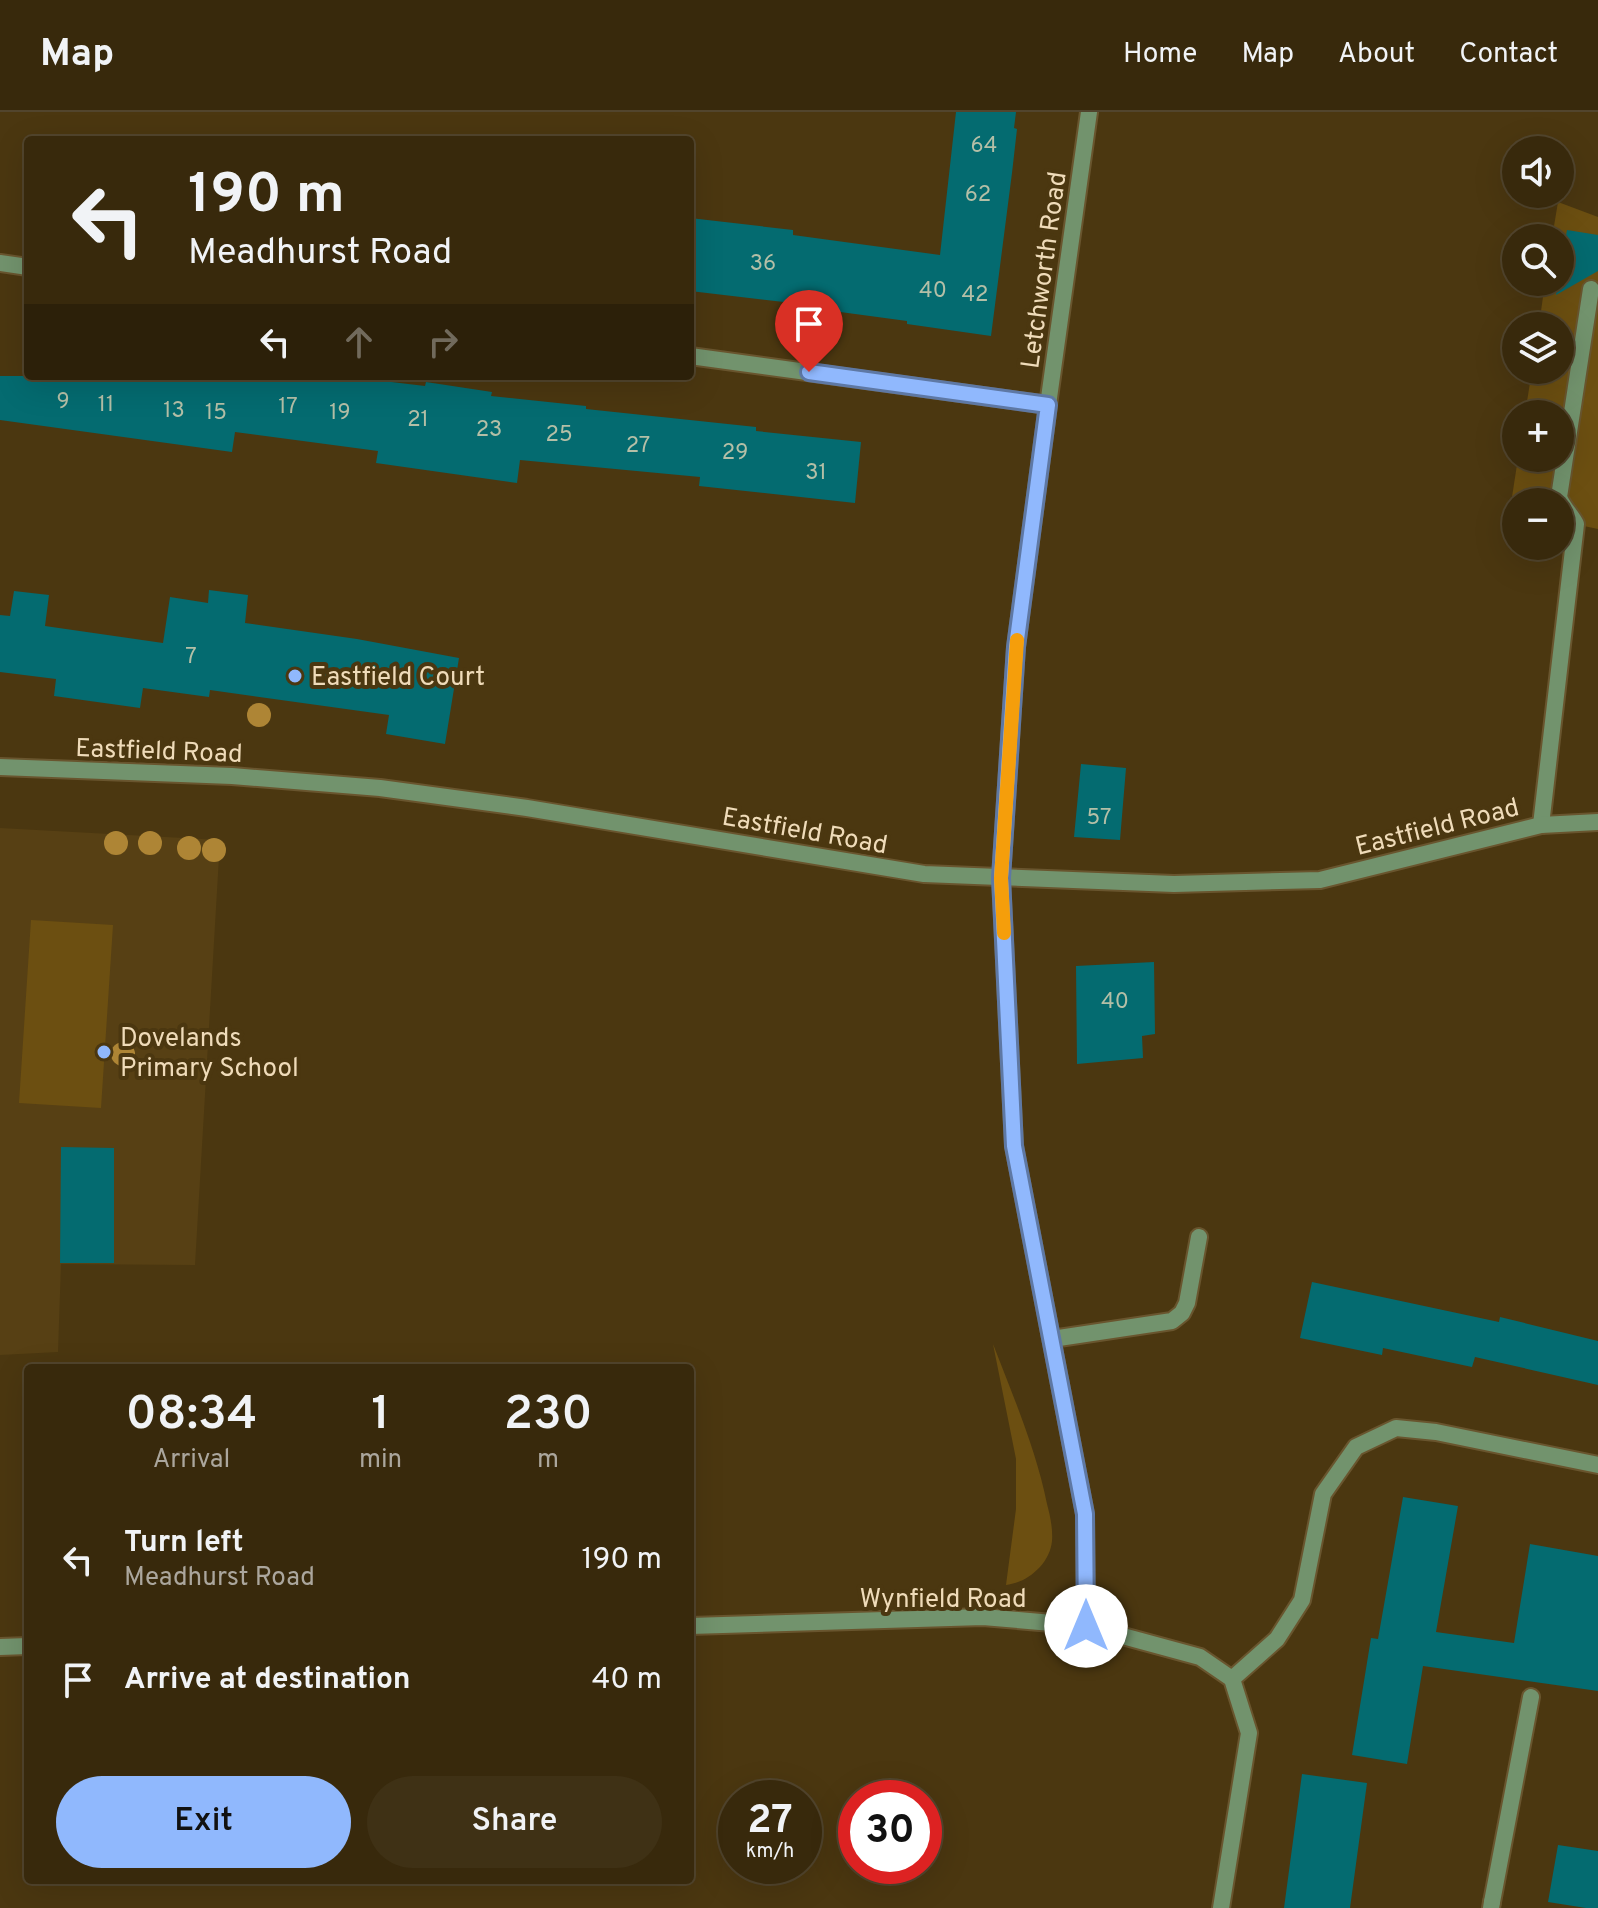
<!DOCTYPE html>
<html lang="en">
<head>
<meta charset="utf-8">
<style>
	body { margin:0; font-family:Overpass,sans-serif; background:#3f3115; color:#f1f3f6; height:100vh; display:flex; flex-direction:column; font-size:30px; white-space:nowrap }
	* { box-sizing:border-box; margin:0 }
	p { font-size:26px; color:#aba69d }
	.icon { flex:none; width:44px; height:44px; fill:none; stroke:currentColor; stroke-width:2; stroke-linecap:round; stroke-linejoin:round }
	.map { position:relative; flex:1; overflow:hidden }
	.sheet { position:absolute; left:24px; top:1252px; width:670px; height:520px; display:flex; flex-direction:column; background:#38290c; border-radius:8px; box-shadow:0 8px 32px #0002,0 0 0 2px #52452d }
	.sheet>* { flex:none }
	.hud { position:absolute; left:24px; top:24px; width:670px; height:244px; border-radius:8px; box-shadow:0 8px 32px #0002,0 0 0 2px #52452d; background:#38290c; color:#f1f3f6; overflow:hidden }
	.tools { position:absolute; left:1502px; top:24px; display:grid; gap:16px }
	.tools a { display:grid; place-items:center; width:72px; height:72px; border-radius:50%; background:#38290c; box-shadow:0 8px 32px #0002,0 0 0 2px #52452d; font-size:40px }
	.speed { position:absolute; left:718px; top:1668px; display:flex; gap:16px; font-size:40px; font-weight:700; text-align:center }
	.speed>* { display:grid; place-content:center; width:104px; height:104px; border-radius:50%; background:#38290c; box-shadow:0 8px 32px #0002,0 0 0 2px #52452d; line-height:1 }
	.speed small { font-size:20px; font-weight:400 }
	.speed .limit { border:12px solid #d22; background:#fff; color:#111 }
	.pin { position:absolute; display:grid; place-items:center; width:68px; height:68px; color:#fff; margin:-82px -34px; border-radius:50% 50% 50% 0; rotate:-45deg; box-shadow:0 0 8px #0007 }
	.pin .icon { rotate:45deg }
	.me { position:absolute; width:88px; margin:-44px; rotate:0deg; stroke-linejoin:round; filter:drop-shadow(0 0 6px #0008) }
	.turn { display:flex; align-items:center; gap:28px; height:168px; padding:0 32px; font-size:36px }
	.turn .icon { width:104px; height:104px; stroke-width:2.5 }
	.turn b { display:block; font-size:56px; line-height:68px }
	.lanes { display:flex; align-items:center; height:76px; padding:0 32px; background:#0003; justify-content:center; gap:40px; direction:ltr }
	.lanes .off { opacity:.35 }
	.eta { display:flex; justify-content:space-evenly; align-items:center; height:136px; text-align:center }
	.eta b { font-size:48px; font-weight:600; line-height:56px }
	.cta { display:flex; gap:16px; margin-top:auto; padding:16px 32px }
	.cta a { flex:1; height:92px; border-radius:48px; background:#90b8fd; color:#111; font-size:32px; font-weight:600; line-height:92px; text-align:center }
	.cta a+a { background:#3f3115; color:#f1f3f6 }
	ul { padding:0; list-style:none }
	li { display:flex; align-items:center; gap:24px; height:120px; padding:0 32px }
	li div { flex:1 }
	li b { display:block; font-size:30px }
	li em { font-style:normal }
	header { display:flex; align-items:center; gap:48px; box-sizing:border-box; height:112px; padding:0 40px; background:#38290c; border-bottom:2px solid #52452d }
	header strong { font-size:38px }
	nav { display:flex; gap:44px; margin-inline-start:auto; font-size:28px }
	.map>svg:first-child { display:block }
	.built { fill:#574014 }
	.green { fill:#6c4f11 }
	.building { fill:#046b70 }
	.lines { fill:none; stroke-linecap:round; stroke-linejoin:round }
	.service-casing { stroke:#69552e; stroke-width:20 }
	.minor-casing { stroke:#69552e; stroke-width:20 }
	.service { stroke:#72936d; stroke-width:16 }
	.minor { stroke:#72936d; stroke-width:16 }
	.tree { fill:#ae8535 }
	.route-casing { stroke:#5e78a4; stroke-width:20 }
	.route { stroke:#90b8fd; stroke-width:14 }
	.slow { stroke:#f59e0b; stroke-width:14 }
	.poi-dot { fill:#90b8fd; stroke:#4b3710; stroke-width:3 }
	.labels { text-anchor:middle; stroke-width:8; stroke-linejoin:round; paint-order:stroke }
	.number-label { font-size:22px; fill:#b4bfa7 }
	.street-label { font-size:26px; fill:#efdbb9; stroke:#4b3710 }
	.poi-label { font-size:26px; fill:#efdbb9; stroke:#4b3710; text-anchor:start }
</style>
</head>
<body>
<header>
<strong>Map</strong>
<nav><a>Home</a><a>Map</a><a>About</a><a>Contact</a></nav>
</header>
<div class="map">
<svg width="1598" height="1796" viewBox="0 0 1598 1796">
	<rect width="100%" height="100%" fill="#4b3710"/>
	<!-- built -->
	<path class="built" d="M0,716l220,12 -25,425 -134,-1 -3,88 -58,3z"/>
	<!-- green -->
	<path class="green" d="M1558,90l40,15v312l-38,-8v-19h-44v9l-6,-1 8,-52h42v-44h-35l7,-44h28v-44h-21l6,-44h15v-44h-8z
		M31,808l82,5 -12,183 -82,-5z
		M993,1232c20,52 43,105 54,160 3,11 6,25 5,37 -2,23 -25,42 -46,44l10,-76v-50z"/>
	<!-- building -->
	<path class="building" d="M956,0h60l-2,16 3,1 -5,44 -21,163 -84,-12v-3l-89,-12v-3l-128,-15v-73l103,12v5l147,20z
		M1567,118l31,5v36l-42,24 2,-13h2v-11z
		M0,264h341l84,10 1,-4 66,10 -1,4 95,10v3l170,18v4l105,11 -6,61 -156,-17 1,-9 -180,-17 -3,23 -141,-20 2,-12 -143,-19 -3,20 -232,-32z
		M209,478l39,5 -3,28 112,16 102,19 -14,86 -59,-10 3,-19 -179,-25 -1,7 -66,-9 -3,20 -86,-12 2,-17 -56,-7v-57l10,1 4,-25 35,4 -4,31 118,17 7,-46 38,6z
		M1081,652l45,4 -6,72 -46,-3z
		M1154,850l1,72 -13,2 1,22 -66,6 -1,-98z
		M61,1035l53,1v115h-54z
		M1312,1170l187,40 1,-5 98,24v44l-123,-28 -3,10 -89,-19 -1,7 -82,-17z
		M1403,1385l55,9 -22,126 78,11 16,-99 68,12v135l-175,-25 -16,98 -55,-9 19,-117 7,1z
		M1302,1662l65,9 -17,125h-66z
		M1558,1733l40,6v57h-12l-38,-6z"/>
	<g class="lines">
		<!-- service casing -->
		<g class="service-casing">
			<path id="service" d="M1541,713l35,-301c-5,-10 -13,-16 -17,-27l32,-208
				M1052,1227l120,-18 10,-8 5,-10 12,-66
				M1492,1790l39,-205"/>
		</g>
		<!-- minor casing -->
		<g class="minor-casing">
			<path id="minor" d="M0,151l28,4
				M690,244l358,49
				M0,655l232,9 148,12 147,20 397,66 250,10 146,-4 221,-55 57,-3
				M690,1514l293,-9 103,9 114,31 32,22
				M1086,1514l-1,-112 -71,-368 -13,-268 15,-231 32,-242 41,-293
				M0,1535l28,-1
				M1221,1796l28,-175 -17,-54 45,-40 25,-39 21,-106 33,-47 40,-19 40,4 162,33
				M1491,1796l1,-6"/>
		</g>
		<!-- service -->
		<use href="#service" class="service"/>
		<!-- minor -->
		<use href="#minor" class="minor"/>
	</g>
	<!-- trees -->
	<g class="tree">
		<circle cx="259" cy="603" r="12"/>
		<circle cx="116" cy="731" r="12"/>
		<circle cx="150" cy="731" r="12"/>
		<circle cx="189" cy="736" r="12"/>
		<circle cx="214" cy="738" r="12"/>
		<circle cx="123" cy="942" r="12"/>
	</g>
	<g class="lines">
		<!-- route casing -->
		<g class="route-casing">
			<path id="route" d="M809,260l239,33 -32,242 -15,231 13,268 71,368 1,112"/>
		</g>
		<!-- route -->
		<use href="#route" class="route"/>
		<!-- slow -->
		<path class="slow" d="M1004,821l-3,-55 16,-238"/>
	</g>
	<!-- markers -->
	<g class="poi-dot">
		<circle cx="295" cy="564" r="8"/>
		<circle cx="104" cy="940" r="8"/>
	</g>
	<g class="labels">
		<!-- number labels -->
		<g class="number-label">
			<text x="984" y="40">64</text>
			<text x="978" y="89">62</text>
			<text x="763" y="158">36</text>
			<text x="933" y="185">40</text>
			<text x="975" y="189">42</text>
			<text x="63" y="296">9</text>
			<text x="106" y="299">11</text>
			<text x="288" y="301">17</text>
			<text x="174" y="305">13</text>
			<text x="216" y="307">15</text>
			<text x="340" y="307">19</text>
			<text x="418" y="314">21</text>
			<text x="489" y="324">23</text>
			<text x="559" y="329">25</text>
			<text x="638" y="340">27</text>
			<text x="735" y="347">29</text>
			<text x="816" y="367">31</text>
			<text x="191" y="551">7</text>
			<text x="1099" y="712">57</text>
			<text x="1115" y="896">40</text>
		</g>
		<!-- street labels -->
		<g class="street-label">
			<text transform="translate(1043 158) rotate(-82)" y="9">Letchworth Road</text>
			<text transform="translate(159 638) rotate(2)" y="9">Eastfield Road</text>
			<text transform="translate(1437 714) rotate(-14)" y="9">Eastfield Road</text>
			<text transform="translate(805 718) rotate(10)" y="9">Eastfield Road</text>
			<text x="943" y="1495">Wynfield Road</text>
		</g>
		<!-- poi labels -->
		<g class="poi-label">
			<text x="311" y="573">Eastfield Court</text>
			<text x="120" y="934">Dovelands<tspan x="120" dy="30">Primary School</tspan></text>
		</g>
	</g>
</svg>
<div class="tools">
<a><svg class="icon" aria-label="sound" viewBox="0 0 24 24"><path d="M4 9h4l5-4v14l-5-4H4zM17 9q2 3 0 6"/></svg></a>
<a><svg class="icon" aria-label="search" viewBox="0 0 24 24"><circle cx="10" cy="10" r="6"/><path d="M15 15l6 6"/></svg></a>
<a><svg class="icon" aria-label="layers" viewBox="0 0 24 24"><path d="M12 4l9 5-9 5-9-5zM3 14l9 5 9-5"/></svg></a>
<a>+</a>
<a>−</a>
</div>
<div class="speed"><div>27<small>km/h</small></div><div class="limit">30</div></div>
<div class="pin" style="left:809px;top:260px;background:#d93025"><svg class="icon" aria-label="arrive" viewBox="0 0 24 24"><path d="M6 21V4h12l-3 4 3 4H6"/></svg></div>
<svg class="me" style="left:1086px;top:1514px" viewBox="-20 -20 40 40"><circle r="19" fill="#fff"/><path d="M0-13L10 11 0 6-10 11z" fill="#90b8fd"/></svg>
<div class="hud">
<div class="turn"><svg class="icon" aria-label="left" viewBox="0 0 24 24"><path d="M17 20v-9H6M10 6l-5 5 5 5"/></svg><div><b>190 m</b>Meadhurst Road</div></div>
<div class="lanes"><svg class="icon" aria-label="left" viewBox="0 0 24 24"><path d="M17 20v-9H6M10 6l-5 5 5 5"/></svg><svg class="icon off" aria-label="ahead" viewBox="0 0 24 24"><path d="M12 20V5M6 11l6-6 6 6"/></svg><svg class="icon off" aria-label="right" viewBox="0 0 24 24"><path d="M7 20v-9h11M14 6l5 5-5 5"/></svg></div>
</div>
<section class="sheet">
<div class="eta">
<div><b>08:34</b><p>Arrival</p></div>
<div><b>1</b><p>min</p></div>
<div><b>230</b><p>m</p></div>
</div>
<ul>
<li><svg class="icon" aria-label="left" viewBox="0 0 24 24"><path d="M17 20v-9H6M10 6l-5 5 5 5"/></svg><div><b>Turn left</b><p>Meadhurst Road</p></div><em>190 m</em></li>
<li><svg class="icon" aria-label="arrive" viewBox="0 0 24 24"><path d="M6 21V4h12l-3 4 3 4H6"/></svg><div><b>Arrive at destination</b></div><em>40 m</em></li>
</ul>
<div class="cta"><a>Exit</a><a>Share</a></div>
</section>
</div>
</body>
</html>
